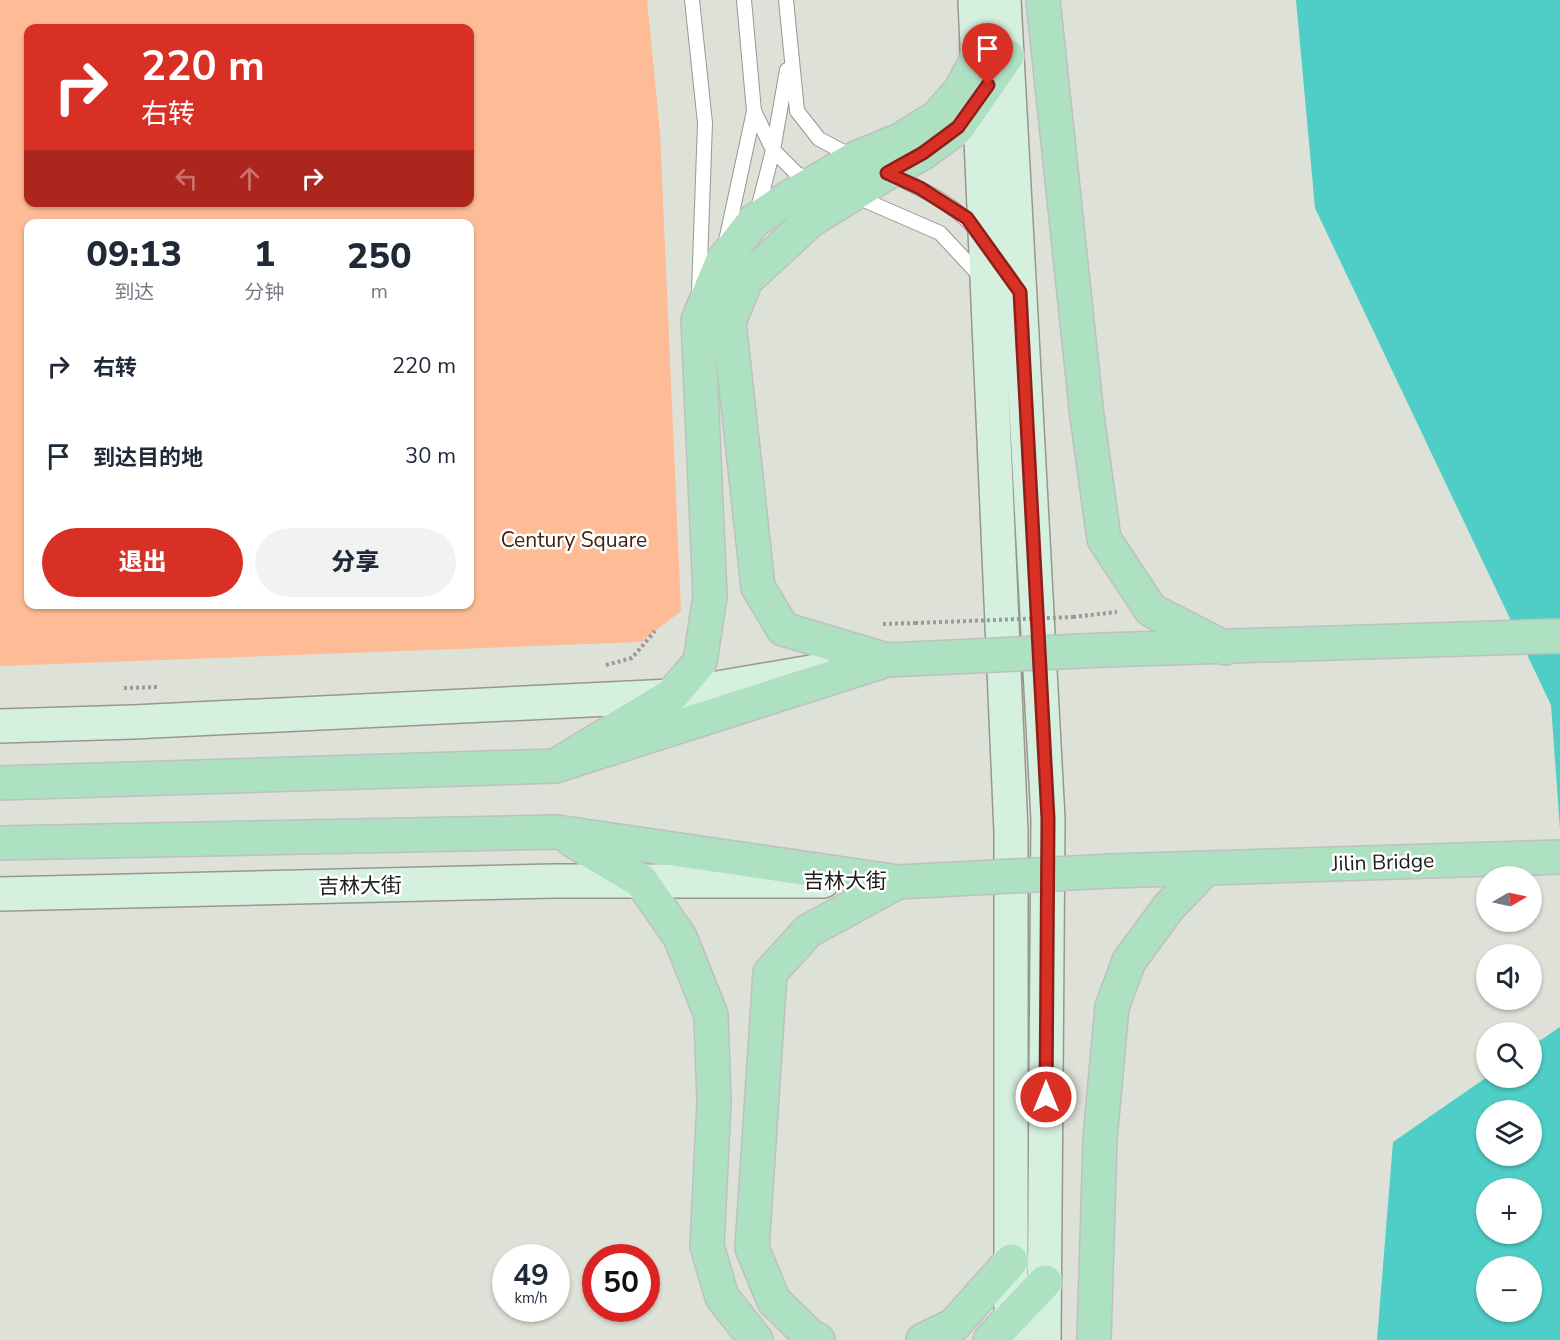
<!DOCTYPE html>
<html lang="zh">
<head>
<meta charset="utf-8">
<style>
	body { margin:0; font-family:"Nunito Sans","Noto Sans SC",sans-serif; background:#f2f2f3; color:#1f2937; height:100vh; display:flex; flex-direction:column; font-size:22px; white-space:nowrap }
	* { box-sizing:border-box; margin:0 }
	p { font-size:20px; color:#747a83 }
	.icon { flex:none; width:33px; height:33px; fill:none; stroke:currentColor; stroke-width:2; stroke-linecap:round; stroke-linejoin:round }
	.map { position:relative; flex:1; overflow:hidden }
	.panel { position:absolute; left:24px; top:219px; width:450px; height:390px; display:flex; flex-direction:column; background:#fff; border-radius:12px; box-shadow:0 2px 4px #0004 }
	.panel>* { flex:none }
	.top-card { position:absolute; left:24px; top:24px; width:450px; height:183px; border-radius:12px; box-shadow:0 2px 4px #0004; background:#d93025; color:#fff; overflow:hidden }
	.needle { width:39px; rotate:81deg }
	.fabs { position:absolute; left:1476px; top:866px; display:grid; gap:12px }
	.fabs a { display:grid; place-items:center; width:66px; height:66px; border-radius:50%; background:#fff; box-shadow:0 2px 4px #0004; font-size:30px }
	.speed { position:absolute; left:492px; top:1244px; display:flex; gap:12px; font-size:30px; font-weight:700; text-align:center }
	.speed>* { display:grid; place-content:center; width:78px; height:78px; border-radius:50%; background:#fff; box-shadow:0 2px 4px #0004; line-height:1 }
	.speed small { font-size:15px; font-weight:400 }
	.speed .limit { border:9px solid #d22; background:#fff; color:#111 }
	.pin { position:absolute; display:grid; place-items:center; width:51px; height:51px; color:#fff; margin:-62px -26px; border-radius:50% 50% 50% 0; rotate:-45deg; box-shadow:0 0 6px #0007 }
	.pin .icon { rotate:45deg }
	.me { position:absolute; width:66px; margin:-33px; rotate:0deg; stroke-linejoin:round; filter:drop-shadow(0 0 4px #0008) }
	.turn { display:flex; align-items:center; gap:21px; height:126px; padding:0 18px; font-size:27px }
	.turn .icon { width:78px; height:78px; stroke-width:2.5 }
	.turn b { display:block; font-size:42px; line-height:51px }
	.lanes { display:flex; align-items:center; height:57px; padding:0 18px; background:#0003; justify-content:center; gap:30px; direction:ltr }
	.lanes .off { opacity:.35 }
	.eta { display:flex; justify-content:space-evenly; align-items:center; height:102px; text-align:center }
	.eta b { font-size:36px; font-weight:800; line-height:42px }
	.cta { display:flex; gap:12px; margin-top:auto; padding:12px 18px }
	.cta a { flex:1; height:69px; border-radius:36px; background:#d93025; color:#fff; font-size:24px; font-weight:800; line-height:69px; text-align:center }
	.cta a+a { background:#f2f2f3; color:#1f2937 }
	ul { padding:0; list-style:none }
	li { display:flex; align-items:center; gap:18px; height:90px; padding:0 18px }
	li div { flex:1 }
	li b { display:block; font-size:22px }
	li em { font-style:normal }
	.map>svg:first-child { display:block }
	.green { fill:#fdbc95; fill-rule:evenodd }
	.water { fill:#4ecec6; fill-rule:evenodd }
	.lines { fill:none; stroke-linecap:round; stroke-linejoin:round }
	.lane-casing { stroke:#969890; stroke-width:16 }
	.secondary-casing { stroke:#969890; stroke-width:36 }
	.primary-casing { stroke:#bfc0bf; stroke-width:36 }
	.path { stroke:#999b94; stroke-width:4; stroke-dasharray:3 3; stroke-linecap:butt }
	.lane { stroke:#fff; stroke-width:14 }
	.secondary { stroke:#d6f0e0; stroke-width:33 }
	.primary { stroke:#aee1c1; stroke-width:33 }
	.primary-bridge-casing { stroke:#bfc0bf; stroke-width:36; stroke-linecap:butt }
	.path-bridge { stroke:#999b94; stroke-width:4; stroke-dasharray:3 3; stroke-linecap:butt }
	.primary-bridge { stroke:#aee1c1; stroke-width:33 }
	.route-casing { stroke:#8d1f18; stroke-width:15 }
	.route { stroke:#d93025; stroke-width:10 }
	.labels { text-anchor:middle; stroke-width:5; stroke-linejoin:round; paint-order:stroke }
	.park-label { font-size:21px; fill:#42230f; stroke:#fff }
	.street-label { font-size:21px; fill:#1c1d1a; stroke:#fff }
</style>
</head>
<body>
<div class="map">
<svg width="1560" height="1340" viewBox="0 0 1560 1340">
	<rect width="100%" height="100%" fill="#dee1d8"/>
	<!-- green -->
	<path class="green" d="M0,0h647l13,132 21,479 -40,31 -641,24zM28,28h442v174h-442zM28,224h442v380h-442z"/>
	<!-- water -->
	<path class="water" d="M1296,0h264v829l-9,-124 -236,-497z
		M1560,1027v313h-183l16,-198 94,-65h45v-31zM1486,1110h46v45h-46zM1486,1188h46v45h-46zM1486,1266h46v45h-46z"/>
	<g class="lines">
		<!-- lane casing -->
		<g class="lane-casing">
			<path id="lane" d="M692,0l13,123 -6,168
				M744,0l10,111 19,39 24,24 15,6
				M786,0l11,111 22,28 34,18
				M890,174c32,15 68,31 89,60
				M855,196l85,37 42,45
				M757,213l16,-63 14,-80
				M726,241l28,-130"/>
		</g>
		<!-- secondary casing -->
		<g class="secondary-casing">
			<path id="secondary" d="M975,0l36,832v506
				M1004,0l44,819 -4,521
				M0,726l133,-4 538,-26 146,-25
				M0,894l554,-13h269"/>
		</g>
		<!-- primary casing -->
		<g class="primary-casing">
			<path id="primary" d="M1043,0l44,416 17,123 47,71 74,38
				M1103,650l457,-14
				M887,660l-104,-31 -25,-42 -29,-265 17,-42 64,-59 77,-48 36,-20 35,-26 49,-71
				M555,766l116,-70 29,-34 10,-66 -12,-276 24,-58 32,-41 37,-25 65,-38 44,-18 37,-23 23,-26 17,-32
				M0,783l555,-17 332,-106
				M572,840l69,41 39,56 31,78 3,87 -7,144 15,51 34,43
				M0,843l557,-11 341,50
				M1111,871l449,-14
				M818,1340l-7,-3 -37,-36 -22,-53 18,-275 38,-42 90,-49
				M923,1340l31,-15 57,-64
				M990,1340l55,-58
				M1094,1340l6,-201 12,-132 17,-46 39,-53 38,-40"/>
		</g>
		<!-- path -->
		<path class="path" d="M1073,617l44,-5
			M883,624l32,-1
			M606,665l26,-7 23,-27
			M124,688l34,-1"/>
		<!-- lane -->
		<use href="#lane" class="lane"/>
		<!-- secondary -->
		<use href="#secondary" class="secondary"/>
		<!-- primary -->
		<use href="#primary" class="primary"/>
		<!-- primary-bridge casing -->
		<g class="primary-bridge-casing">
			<path id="primary-bridge" d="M887,660l216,-10
				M898,882l213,-11"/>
		</g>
		<!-- path-bridge -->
		<path class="path-bridge" d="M915,623l158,-6"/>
		<!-- primary-bridge -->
		<use href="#primary-bridge" class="primary-bridge"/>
	</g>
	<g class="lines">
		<!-- route casing -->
		<g class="route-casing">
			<path id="route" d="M988,85l-30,42 -35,26 -36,20 33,15 47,30 53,74 28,527 -2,278"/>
		</g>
		<!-- route -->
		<use href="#route" class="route"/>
	</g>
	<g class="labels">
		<!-- park labels -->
		<g class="park-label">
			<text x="574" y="547">Century Square</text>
		</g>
		<!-- street labels -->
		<g class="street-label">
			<text transform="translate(1383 862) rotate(-2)" y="7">Jilin Bridge</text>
			<text x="845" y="888">吉林大街</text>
			<text transform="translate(360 886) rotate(-1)" y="7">吉林大街</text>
		</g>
	</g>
</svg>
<div class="fabs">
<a><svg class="needle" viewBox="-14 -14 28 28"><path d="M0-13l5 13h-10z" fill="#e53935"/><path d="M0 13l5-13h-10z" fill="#747a83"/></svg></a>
<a><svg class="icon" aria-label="sound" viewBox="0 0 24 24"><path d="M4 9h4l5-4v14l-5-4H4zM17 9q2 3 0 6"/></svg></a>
<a><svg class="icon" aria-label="search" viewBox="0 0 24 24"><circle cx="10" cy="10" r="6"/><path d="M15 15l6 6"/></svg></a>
<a><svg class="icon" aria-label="layers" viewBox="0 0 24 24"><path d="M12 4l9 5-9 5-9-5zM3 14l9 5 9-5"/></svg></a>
<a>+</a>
<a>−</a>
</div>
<div class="speed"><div>49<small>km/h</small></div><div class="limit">50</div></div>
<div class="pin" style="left:988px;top:85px;background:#d93025"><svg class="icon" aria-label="arrive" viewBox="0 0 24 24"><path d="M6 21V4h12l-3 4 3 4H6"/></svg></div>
<svg class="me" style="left:1046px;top:1097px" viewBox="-20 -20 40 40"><circle r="17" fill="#d93025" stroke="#fff" stroke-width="3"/><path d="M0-11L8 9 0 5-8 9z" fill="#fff"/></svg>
<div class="top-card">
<div class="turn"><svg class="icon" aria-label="right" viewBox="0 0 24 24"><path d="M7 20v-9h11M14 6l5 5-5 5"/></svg><div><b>220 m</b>右转</div></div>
<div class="lanes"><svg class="icon off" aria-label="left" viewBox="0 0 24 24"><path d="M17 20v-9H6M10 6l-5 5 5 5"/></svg><svg class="icon off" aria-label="ahead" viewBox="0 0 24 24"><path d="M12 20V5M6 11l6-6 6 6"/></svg><svg class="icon" aria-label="right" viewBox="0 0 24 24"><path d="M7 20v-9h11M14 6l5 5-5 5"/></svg></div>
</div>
<section class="panel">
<div class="eta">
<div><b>09:13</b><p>到达</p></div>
<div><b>1</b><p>分钟</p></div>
<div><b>250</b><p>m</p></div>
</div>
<ul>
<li><svg class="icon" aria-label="right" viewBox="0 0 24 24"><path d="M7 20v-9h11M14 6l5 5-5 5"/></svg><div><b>右转</b></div><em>220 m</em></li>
<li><svg class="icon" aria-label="arrive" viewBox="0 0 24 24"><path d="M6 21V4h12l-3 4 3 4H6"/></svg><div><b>到达目的地</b></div><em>30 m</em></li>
</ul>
<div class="cta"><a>退出</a><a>分享</a></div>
</section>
</div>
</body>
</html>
